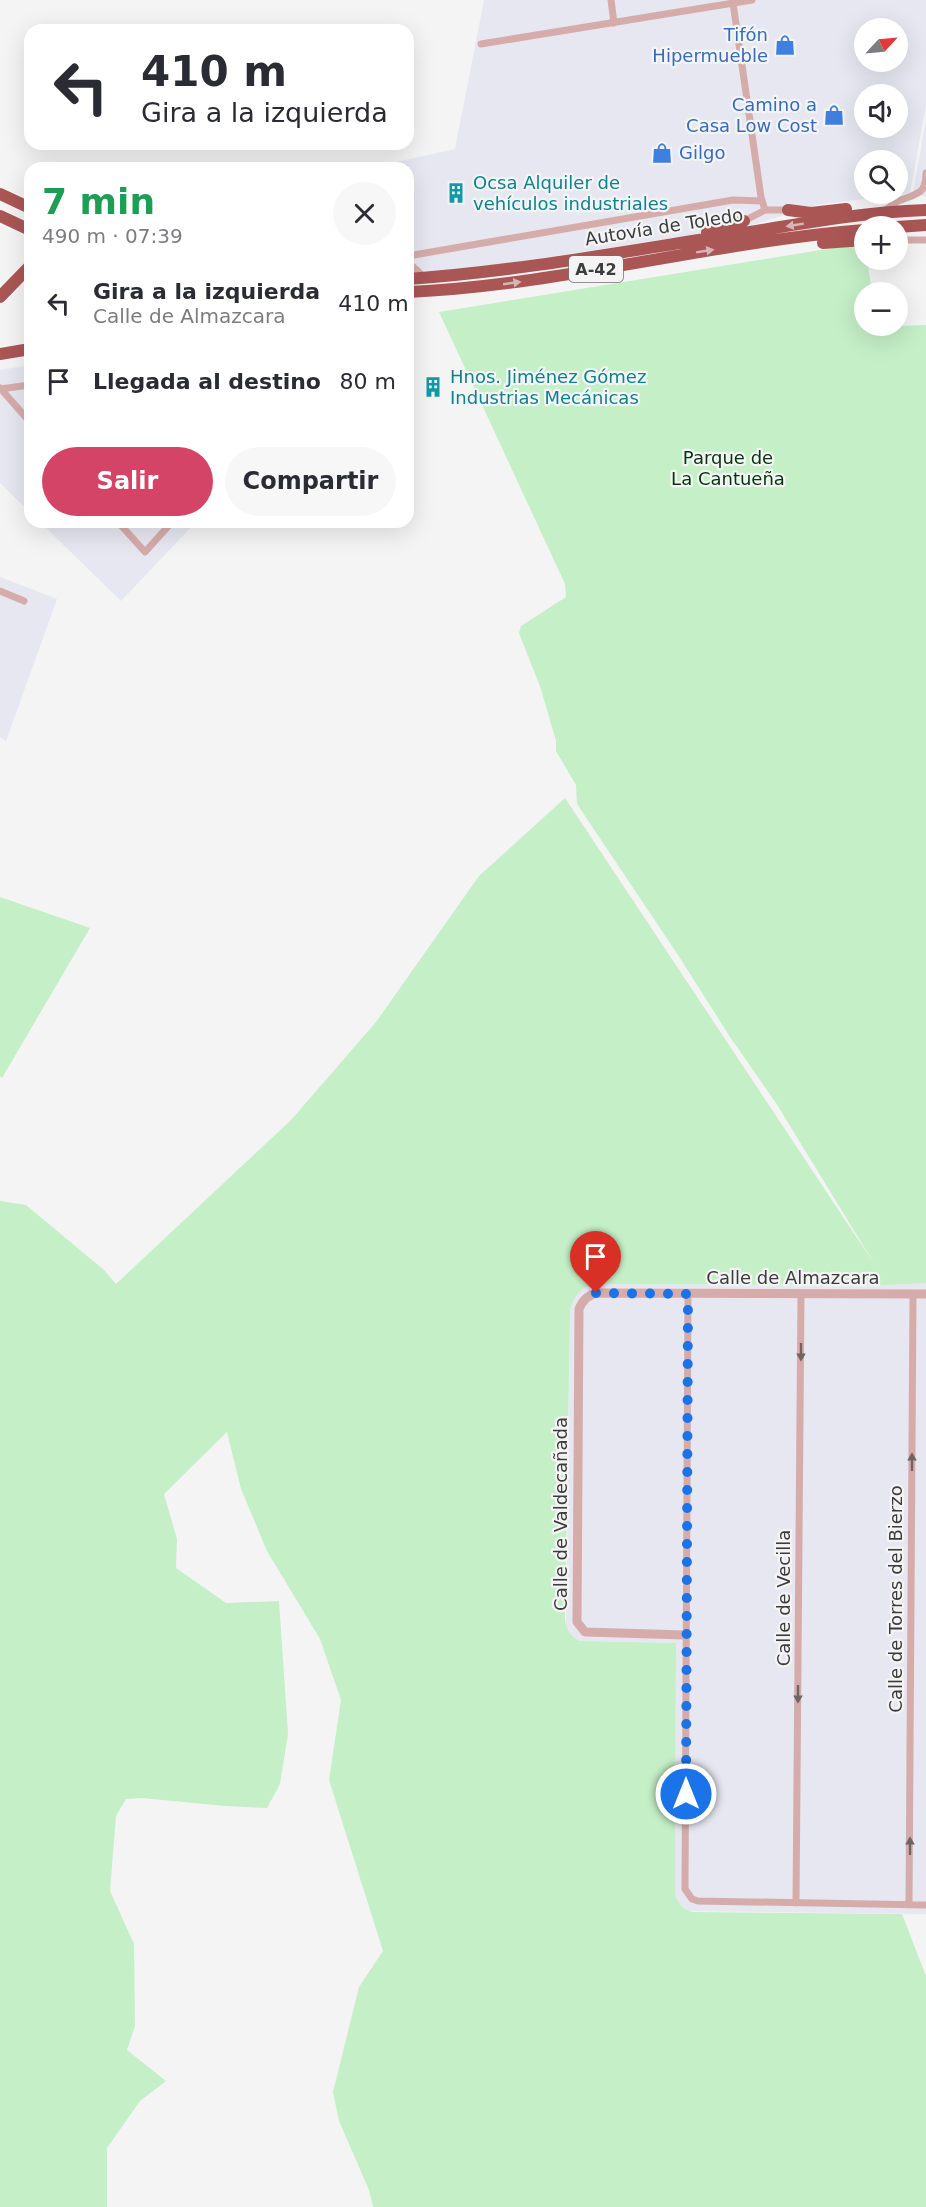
<!DOCTYPE html>
<html lang="es">
<head>
<meta charset="utf-8">
<style>
	body { margin:0; font-family:"DejaVu Sans",sans-serif; background:#f7f7f7; color:#2b2b33; height:100vh; display:flex; flex-direction:column; font-size:22px; white-space:nowrap }
	* { box-sizing:border-box; margin:0 }
	p { font-size:20px; color:#7c7c81 }
	.icon { flex:none; width:33px; height:33px; fill:none; stroke:currentColor; stroke-width:2; stroke-linecap:round; stroke-linejoin:round }
	.map { position:relative; flex:1; overflow:hidden }
	.side { position:absolute; left:24px; top:162px; width:390px; height:366px; display:flex; flex-direction:column; background:#fff; border-radius:18px; box-shadow:0 6px 24px #0002 }
	.side>* { flex:none }
	.banner { position:absolute; left:24px; top:24px; width:390px; height:126px; border-radius:18px; box-shadow:0 6px 24px #0002; background:#fff; color:#2b2b33; overflow:hidden }
	.needle { width:39px; rotate:64deg }
	.tools { position:absolute; left:854px; top:18px; display:grid; gap:12px }
	.tools a { display:grid; place-items:center; width:54px; height:54px; border-radius:50%; background:#fff; box-shadow:0 6px 24px #0002; font-size:30px }
	.pin { position:absolute; display:grid; place-items:center; width:51px; height:51px; color:#fff; margin:-62px -26px; border-radius:50% 50% 50% 0; rotate:-45deg; box-shadow:0 0 6px #0007 }
	.pin .icon { rotate:45deg }
	.me { position:absolute; width:66px; margin:-33px; rotate:0deg; stroke-linejoin:round; filter:drop-shadow(0 0 4px #0008) }
	.turn { display:flex; align-items:center; gap:21px; height:126px; padding:0 18px; font-size:27px }
	.turn .icon { width:78px; height:78px; stroke-width:2.5 }
	.turn b { display:block; font-size:42px; line-height:51px }
	.round { display:grid; place-items:center; flex:none; width:63px; height:63px; border-radius:32px; background:#f7f7f7 }
	.head { display:flex; align-items:center; justify-content:space-between; height:102px; padding:0 18px }
	h1 { font-size:36px; font-weight:700; line-height:45px; color:#1e9e55 }
	.cta { display:flex; gap:12px; margin-top:auto; padding:12px 18px }
	.cta a { flex:1; height:69px; border-radius:36px; background:#d44467; color:#fff; font-size:24px; font-weight:700; line-height:69px; text-align:center }
	.cta a+a { background:#f7f7f7; color:#2b2b33 }
	ul { padding:0; list-style:none }
	li { display:flex; align-items:center; gap:18px; height:78px; padding:0 18px }
	li div { flex:1 }
	li b { display:block; font-size:22px }
	li em { font-style:normal }
	.map>svg:first-child { display:block }
	.built { fill:#e6e7f0; fill-rule:evenodd }
	.green { fill:#c4efc7 }
	.lines { fill:none; stroke-linecap:round; stroke-linejoin:round }
	.minor { stroke:#d6acaa; stroke-width:7 }
	.tertiary { stroke:#d6acaa; stroke-width:9 }
	.motorway { stroke:#aa5655; stroke-width:12 }
	.oneway { fill:#d6b5b5 }
	.oneway2 { fill:#726363 }
	.route { stroke:#1a73e8; stroke-width:10; stroke-dasharray:0 18 }
	.labels { text-anchor:middle; stroke-width:4.5; stroke-linejoin:round; paint-order:stroke }
	.shield { fill:#f4f4f5; stroke:#737374; stroke-width:1.5 }
	.shield-label { font-size:16px; font-weight:bold; fill:#3c3c3d }
	.shop-label { font-size:18px; fill:#366cbe; stroke:#f4f4f5; text-anchor:end }
	.culture-label { font-size:18px; fill:#0d838f; stroke:#f4f4f5; text-anchor:start }
	.street-label { font-size:18px; fill:#3c3c3d; stroke:#f4f4f5 }
	.park-label { font-size:18px; fill:#02360f; stroke:#f4f4f5 }
</style>
</head>
<body>
<div class="map">
<svg width="926" height="2207" viewBox="0 0 926 2207">
	<rect width="100%" height="100%" fill="#f4f4f5"/>
	<!-- built -->
	<path class="built" d="M484,0h442v105l-16,88 -94,12 -66,21 -207,32 -100,15 -35,-5v-100h-39l86,-19zM864,28h33v34h-33zM864,94h33v34h-33zM864,160h33v34h-33z
		M926,119v78l-13,-4z
		M30,365v147l-30,-29v-113z
		M40,522h156l-75,79z
		M0,577l57,22 -51,142 -6,-4z
		M926,1283v631l-240,-3 -6,-5 -5,-10 1,-253 -97,-2 -7,-4 -6,-8 4,-318 3,-13 8,-9 8,-4 10,-1 288,1z"/>
	<!-- green -->
	<path class="green" d="M864,243v17h3l5,32h-8v34h13v1l49,-2v958l-39,2 -288,-1c-18,1 -25,11 -29,27l-5,307c1,12 4,17 14,23l97,2 -1,253c5,9 7,14 18,16l209,2 24,62v231h-553l-4,-17 -30,-69 -6,-29 26,-105 24,-36 -54,-171 12,-80 -21,-61 -53,-88 -26,-62 -14,-57 -63,62 13,45 -1,29 50,35 53,-2 9,133 -8,50 -13,24 -42,-2 -83,-8 -16,1 -10,17 -6,75 24,53 1,82 -8,24 39,31 -26,20 -33,47v59h-107v-1006l26,4 78,65 12,14 175,-164 85,-98 103,-146 86,-78 310,467 -99,-162 -46,-66 -50,-79 -103,-154 -1,-19 -20,-34v-10l-15,-52 -22,-56 2,-7 45,-29 -1,-13 -126,-272z
		M0,897l90,31 -88,150 -2,-2z"/>
	<g class="lines">
		<!-- minor -->
		<path class="minor" d="M611,0l3,23
			M733,3l28,194 4,13
			M481,44l271,-44
			M884,211c6,-4 11,-9 17,-11 17,-7 25,-6 25,-27
			M744,221l21,-11h23
			M897,240h29
			M408,256l325,-56 29,1
			M408,258l2,6 10,9
			M0,388l30,34
			M0,389l30,-4
			M118,522l27,30 27,-30
			M0,591l24,10
			M688,1294l-3,595 7,10 6,2 228,4
			M796,1903l5,-609
			M909,1905l4,-611"/>
		<!-- tertiary -->
		<path class="tertiary" d="M685,1635l-100,-3 -8,-10 2,-313c4,-9 8,-13 17,-16l330,1"/>
		<!-- motorway -->
		<path class="motorway" d="M0,194l30,14
			M788,210l23,3 35,-4
			M0,216l30,14
			M897,227l29,-2
			M707,232l37,-11
			M823,243l41,-3
			M408,279c114,-8 230,-30 342,-47 59,-10 117,-20 176,-22
			M408,292c154,-7 303,-50 456,-62
			M0,297l30,-31
			M0,354l30,-5"/>
	</g>
	<!-- one-way arrows -->
	<defs><path id="oneway-solid" d="M-6-.8H1V-3.2L6.5 0L1 3.2V.8H-6Z" transform="scale(1.5)"/></defs>
	<g class="oneway">
		<use href="#oneway-solid" transform="translate(795 225) rotate(171)"/>
		<use href="#oneway-solid" transform="translate(705 251) rotate(-9)"/>
		<use href="#oneway-solid" transform="translate(512 283) rotate(-8)"/>
	</g>
	<g class="oneway2">
		<use href="#oneway-solid" transform="translate(801 1352) rotate(90)"/>
		<use href="#oneway-solid" transform="translate(912 1462) rotate(-90)"/>
		<use href="#oneway-solid" transform="translate(798 1694) rotate(90)"/>
		<use href="#oneway-solid" transform="translate(910 1846) rotate(-90)"/>
	</g>
	<g class="lines">
		<!-- route -->
		<path class="route" d="M596,1293l92,1 -2,500"/>
	</g>
	<!-- icons -->
	<defs>
		<g id="shop-bare" transform="scale(1.62)"><path d="M-5-2.5h2.3a2.7 3.5 0 0 1 5.4 0H5L5.5 6h-11ZM-1.5-2.5h3a1.5 2.3 0 0 0-3 0Z" fill="#3f7fe0" stroke="#f4f4f5" stroke-width="2.5" paint-order="stroke"/></g>
		<g id="building-bare" transform="scale(1.62)"><path d="M-4-6H4V6H1V3H-1V6H-4ZM-2.5-4.3h1.7v1.8h-1.7ZM.8-4.3h1.7v1.8H.8ZM-2.5-1h1.7V.8h-1.7ZM.8-1h1.7V.8H.8Z" fill="#0f9aa8" stroke="#f4f4f5" stroke-width="2.5" paint-order="stroke"/></g>
	</defs>
	<g fill-rule="evenodd">
		<use href="#shop-bare" x="785" y="45"/>
		<use href="#shop-bare" x="834" y="115"/>
		<use href="#shop-bare" x="662" y="153"/>
		<use href="#building-bare" x="456" y="193"/>
		<use href="#building-bare" x="433" y="387"/>
	</g>
	<g class="labels">
		<!-- shield labels -->
		<rect class="shield" x="569" y="256" width="54" height="26" rx="4.5"/>
		<g class="shield-label">
			<text x="596" y="275">A-42</text>
		</g>
		<!-- shop labels -->
		<g class="shop-label">
			<text x="768" y="41">Tifón<tspan x="768" dy="21">Hipermueble</tspan></text>
			<text x="817" y="111">Camino a<tspan x="817" dy="21">Casa Low Cost</tspan></text>
			<text x="679" y="159" text-anchor="start">Gilgo</text>
		</g>
		<!-- culture labels -->
		<g class="culture-label">
			<text x="473" y="189">Ocsa Alquiler de<tspan x="473" dy="21">vehículos industriales</tspan></text>
			<text x="450" y="383">Hnos. Jiménez Gómez<tspan x="450" dy="21">Industrias Mecánicas</tspan></text>
		</g>
		<!-- street labels -->
		<g class="street-label">
			<text transform="translate(664 227) rotate(-9)" y="6">Autovía de Toledo</text>
			<text x="793" y="1284">Calle de Almazcara</text>
			<text transform="translate(561 1514) rotate(-90)" y="6">Calle de Valdecañada</text>
			<text transform="translate(784 1598) rotate(-90)" y="6">Calle de Vecilla</text>
			<text transform="translate(896 1599) rotate(-90)" y="6">Calle de Torres del Bierzo</text>
		</g>
		<!-- park labels -->
		<g class="park-label">
			<text x="728" y="464">Parque de<tspan x="728" dy="21">La Cantueña</tspan></text>
		</g>
	</g>
</svg>
<div class="tools">
<a><svg class="needle" viewBox="-14 -14 28 28"><path d="M0-13l5 13h-10z" fill="#e53935"/><path d="M0 13l5-13h-10z" fill="#7c7c81"/></svg></a>
<a><svg class="icon" aria-label="sound" viewBox="0 0 24 24"><path d="M4 9h4l5-4v14l-5-4H4zM17 9q2 3 0 6"/></svg></a>
<a><svg class="icon" aria-label="search" viewBox="0 0 24 24"><circle cx="10" cy="10" r="6"/><path d="M15 15l6 6"/></svg></a>
<a>+</a>
<a>−</a>
</div>
<div class="pin" style="left:596px;top:1293px;background:#d93025"><svg class="icon" aria-label="arrive" viewBox="0 0 24 24"><path d="M6 21V4h12l-3 4 3 4H6"/></svg></div>
<svg class="me" style="left:686px;top:1794px" viewBox="-20 -20 40 40"><circle r="17" fill="#1a73e8" stroke="#fff" stroke-width="3"/><path d="M0-11L8 9 0 5-8 9z" fill="#fff"/></svg>
<div class="banner">
<div class="turn"><svg class="icon" aria-label="left" viewBox="0 0 24 24"><path d="M17 20v-9H6M10 6l-5 5 5 5"/></svg><div><b>410 m</b>Gira a la izquierda</div></div>
</div>
<section class="side">
<div class="head"><div><h1>7 min</h1><p>490 m · 07:39</p></div><a class="round"><svg class="icon" aria-label="close" viewBox="0 0 24 24"><path d="M6 6l12 12M18 6L6 18"/></svg></a></div>
<ul>
<li><svg class="icon" aria-label="left" viewBox="0 0 24 24"><path d="M17 20v-9H6M10 6l-5 5 5 5"/></svg><div><b>Gira a la izquierda</b><p>Calle de Almazcara</p></div><em>410 m</em></li>
<li><svg class="icon" aria-label="arrive" viewBox="0 0 24 24"><path d="M6 21V4h12l-3 4 3 4H6"/></svg><div><b>Llegada al destino</b></div><em>80 m</em></li>
</ul>
<div class="cta"><a>Salir</a><a>Compartir</a></div>
</section>
</div>
</body>
</html>
